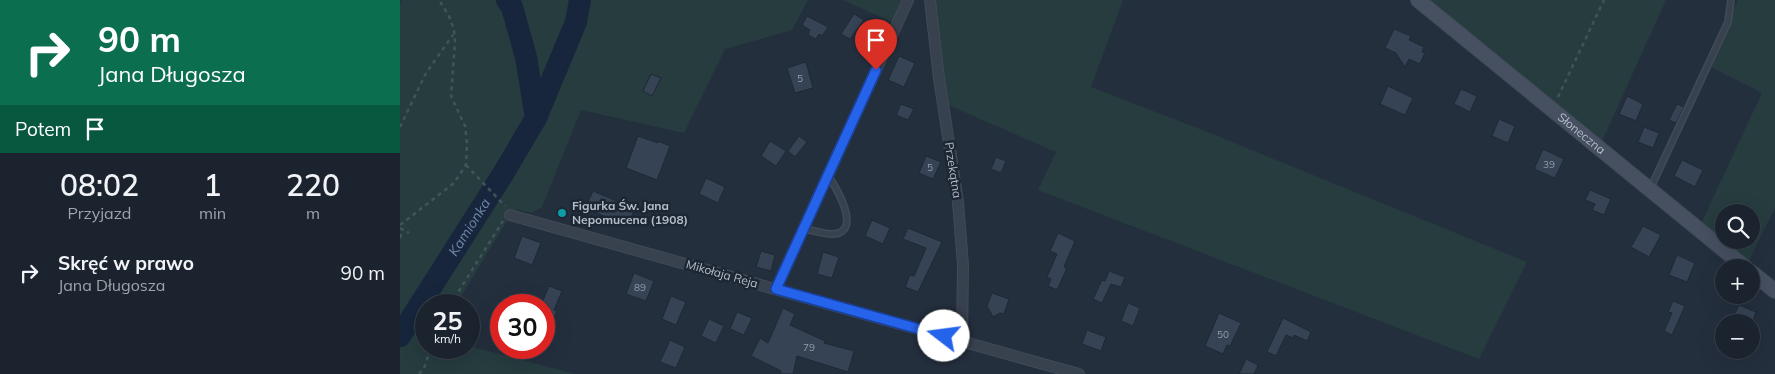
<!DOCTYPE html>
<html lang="pl">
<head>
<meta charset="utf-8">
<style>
	body { margin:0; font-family:Mulish,sans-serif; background:#242b36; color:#f1f3f6; height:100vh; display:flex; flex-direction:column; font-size:19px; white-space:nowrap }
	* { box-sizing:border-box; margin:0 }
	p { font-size:16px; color:#a0a4aa }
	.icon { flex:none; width:28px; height:28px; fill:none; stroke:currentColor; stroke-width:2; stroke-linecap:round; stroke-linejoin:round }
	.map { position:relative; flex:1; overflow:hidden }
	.sheet { display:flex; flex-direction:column; background:#1b232e; width:400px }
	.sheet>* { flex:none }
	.banner { background:#0b6e4f; color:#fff; overflow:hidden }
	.tools { position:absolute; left:1315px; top:204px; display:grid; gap:10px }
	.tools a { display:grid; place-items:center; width:45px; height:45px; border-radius:50%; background:#1b232e; box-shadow:0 5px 20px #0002,0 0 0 1px #39404a; font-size:25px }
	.speed { position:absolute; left:15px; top:294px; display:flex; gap:10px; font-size:25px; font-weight:700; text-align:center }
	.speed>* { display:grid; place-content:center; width:65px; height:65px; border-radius:50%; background:#1b232e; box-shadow:0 5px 20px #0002,0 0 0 1px #39404a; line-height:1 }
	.speed small { font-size:12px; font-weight:400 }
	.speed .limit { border:8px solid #d22; background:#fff; color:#111 }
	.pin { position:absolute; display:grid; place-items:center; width:42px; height:42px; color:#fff; margin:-51px -21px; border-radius:50% 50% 50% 0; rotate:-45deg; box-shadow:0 0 5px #0007 }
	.pin .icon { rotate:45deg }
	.me { position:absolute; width:55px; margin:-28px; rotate:285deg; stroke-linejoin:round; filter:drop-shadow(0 0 4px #0008) }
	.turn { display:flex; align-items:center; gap:18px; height:105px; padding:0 15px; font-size:22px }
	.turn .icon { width:65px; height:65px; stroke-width:2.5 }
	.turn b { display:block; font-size:35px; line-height:42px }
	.then { display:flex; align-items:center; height:48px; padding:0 15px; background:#0003; gap:10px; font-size:19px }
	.eta { display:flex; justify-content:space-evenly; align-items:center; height:85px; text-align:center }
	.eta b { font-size:30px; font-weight:600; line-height:35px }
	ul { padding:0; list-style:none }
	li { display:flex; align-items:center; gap:15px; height:70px; padding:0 15px }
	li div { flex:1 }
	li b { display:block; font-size:19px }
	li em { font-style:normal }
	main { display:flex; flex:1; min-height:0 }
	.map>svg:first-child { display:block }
	.green { fill:#263c3f; fill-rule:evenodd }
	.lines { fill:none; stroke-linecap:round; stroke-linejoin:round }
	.river { stroke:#17263c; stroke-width:22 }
	.building { fill:#364354; stroke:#1f2835 }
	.lane-casing { stroke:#414a57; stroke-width:8 }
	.street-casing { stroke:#414a57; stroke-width:12 }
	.secondary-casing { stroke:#414a57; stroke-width:16 }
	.path { stroke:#3f5557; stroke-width:2.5; stroke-dasharray:4 4; stroke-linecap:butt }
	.lane { stroke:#38414e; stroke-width:5 }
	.street { stroke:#38414e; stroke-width:10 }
	.secondary { stroke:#465061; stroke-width:14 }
	.route-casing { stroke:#184099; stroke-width:12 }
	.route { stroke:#2563eb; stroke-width:9 }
	.culture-dot { fill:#0f9aa8; stroke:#1d2633; stroke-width:2 }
	.labels { text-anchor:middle; stroke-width:5; stroke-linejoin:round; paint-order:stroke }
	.number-label { font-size:10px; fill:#929caa }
	.street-label { font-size:12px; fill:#b4bcc9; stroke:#1d2633 }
	.poi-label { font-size:12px; font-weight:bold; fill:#b4bcc9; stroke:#1d2633; text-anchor:start }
	.water-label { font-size:14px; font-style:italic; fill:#6d86a8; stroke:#1d2633 }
</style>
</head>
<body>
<main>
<section class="sheet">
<div class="banner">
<div class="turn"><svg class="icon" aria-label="right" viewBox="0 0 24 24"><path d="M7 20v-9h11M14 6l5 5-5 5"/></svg><div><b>90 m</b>Jana Długosza</div></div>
<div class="then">Potem<svg class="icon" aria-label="arrive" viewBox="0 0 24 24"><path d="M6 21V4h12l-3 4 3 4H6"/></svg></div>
</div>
<div class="eta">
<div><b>08:02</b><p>Przyjazd</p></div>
<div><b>1</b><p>min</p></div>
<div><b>220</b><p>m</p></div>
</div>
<ul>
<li><svg class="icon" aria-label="right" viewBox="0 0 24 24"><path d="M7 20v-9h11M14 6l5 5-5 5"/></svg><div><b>Skręć w prawo</b><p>Jana Długosza</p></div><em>90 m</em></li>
</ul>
</section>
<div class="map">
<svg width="1375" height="374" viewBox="0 0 1375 374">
	<rect width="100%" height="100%" fill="#242f3e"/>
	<!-- green -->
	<path class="green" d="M2,0h406l-16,30 -67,19 -41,84 -103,-23 -39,97 -11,6 -17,-4 -58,96h-30v43h43v-2l106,28h-175v-370z
		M443,0h62l-10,24z
		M536,0h187l-32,87 114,44 322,131 -48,97 -441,-169 18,-38 -108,-47z
		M1030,0h236l-68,150 -172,-141z
		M1338,0h37v208l-29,59 -48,-37 64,-137 -55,-28zM1324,212h27v28h-27z"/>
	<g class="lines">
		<!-- river -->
		<g class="river">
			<path d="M136,118l40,-96 4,-22"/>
			<path id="s1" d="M0,336l103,-162 33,-56 -10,-61 -14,-50 -5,-7"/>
		</g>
	</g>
	<!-- building -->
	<path class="building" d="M454,14l10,6 -14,19 -9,-5z
		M407,16l21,11 -6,9 -3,-2 -3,5 -8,-4 2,-5 -8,-5z
		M994,29l17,7 -2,4 15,7 -2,5 3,1 -5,11 -11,-5 -4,8 -9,-14 -11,-5z
		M499,56l16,7 -11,24 -16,-7z
		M406,62l7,26 -18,5 -8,-25z
		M251,74l10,4 -9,18 -9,-5z
		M988,86l25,12 -8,17 -25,-11z
		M1061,89l16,7 -7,16 -16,-8z
		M1227,96l16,8 -7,17 -17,-7z
		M501,104l13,5 -6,11 -12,-5z
		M1277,104l7,3 -8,16 -7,-3z
		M1099,119l16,7 -7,17 -16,-7z
		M1244,127l15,6 -6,15 -15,-6z
		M238,136l20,7v-2l12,5 -13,34 -31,-12z
		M399,136l8,6 -12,15 -7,-6z
		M370,141l16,10 -10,15 -15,-10z
		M1143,149l21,10 -9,19 -21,-9z
		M526,156l15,6 -8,17 -14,-6z
		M596,157l10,4 -5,12 -10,-4z
		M1282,160l21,10 -8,17 -21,-11z
		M306,178l19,9 -7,16 -19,-9z
		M1190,190l21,9 -7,16 -12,-5 3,-6 -10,-4z
		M193,191l42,18 -8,17 -42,-18z
		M472,220l18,8 -7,16 -18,-8z
		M1243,226l18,9 -12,22 -18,-10z
		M508,228l34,14 -24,50 -13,-5 5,-12 4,1 12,-28 -23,-9z
		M658,233l17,8 -11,26 3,1 -10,22 -9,-4 3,-7 -4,-2 10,-23 -7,-3z
		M122,236l19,7 -9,22 -18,-7z
		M361,251l14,4 -4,16 -15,-4z
		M423,252l16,5 -7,21 -15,-4z
		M1277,255l18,8 -8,19 -18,-7z
		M709,271l16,6 -4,10 -10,-3 -9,19 -9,-4 9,-19 3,1z
		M234,273l20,8 -8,20 -20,-7z
		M149,286l13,5 -8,19 3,1 -4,10 -3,-1 -6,14v-29h-3z
		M592,293l17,6 -5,15 -4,-1 -7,4 -6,-11z
		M271,296l15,6 -10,23 -14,-6z
		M1273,301l12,5 -13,29 -8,-4 8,-18 -4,-1z
		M728,303l12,5 -7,18 -12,-5z
		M1339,305l17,7 -4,10h-21z
		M383,308l12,6 -5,11 35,16 -1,2 30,8 -6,21 -51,-16 -4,18h-13l1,-3 -30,-15 9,-18 8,5z
		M337,312l15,6 -8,17 -14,-6z
		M819,313l22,10 -11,23 -3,-1 -4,9 -18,-8z
		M883,318l28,14 -4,9 -13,-6 -1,3 -7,-3 -10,21 -9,-4z
		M309,319l15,7 -8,17 -15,-7z
		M687,330l19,7 -5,14 -19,-7z
		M270,340l15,7 -9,21 -16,-6z
		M846,359l12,6 -4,9h-15z"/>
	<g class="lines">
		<!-- lane casing -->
		<g class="lane-casing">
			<path id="lane" d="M1251,187l77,-165 3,-22
				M403,229c10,1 22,6 31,5 29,-3 1,-48 -6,-59"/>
		</g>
		<!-- street casing -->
		<g class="street-casing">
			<path id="street" d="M530,0l9,78 19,124 5,63 -1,77
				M110,215l569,159
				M376,289l132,-289"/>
		</g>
		<!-- secondary casing -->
		<g class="secondary-casing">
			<g id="secondary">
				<path id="s2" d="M1018,0l328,268"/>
				<path d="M1351,272l24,19"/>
			</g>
		</g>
		<!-- path -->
		<path class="path" d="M1158,97l46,-97
			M0,127l26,-54 27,-38
			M66,165l39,41
			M0,225l54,-42 12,-18 1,-21 -2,-18 -14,-30 4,-54 -1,-12 -5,-14 -10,-16
			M0,228l9,5
			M0,238l3,-9
			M50,305l53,-84
			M19,374l5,-6 7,-20"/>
		<!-- lane -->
		<use href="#lane" class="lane"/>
		<!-- street -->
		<use href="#street" class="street"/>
		<!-- secondary -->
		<use href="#secondary" class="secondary"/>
	</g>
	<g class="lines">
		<!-- route casing -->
		<g class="route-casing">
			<path id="route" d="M476,70l-100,219 168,47"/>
		</g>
		<!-- route -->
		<use href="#route" class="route"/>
	</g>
	<!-- markers -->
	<circle class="culture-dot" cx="162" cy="213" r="5"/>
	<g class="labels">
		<!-- number labels -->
		<g class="number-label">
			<text x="400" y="82">5</text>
			<text x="1149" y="168">39</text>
			<text x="530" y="171">5</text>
			<text x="240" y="291">89</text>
			<text x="823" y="338">50</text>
			<text x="409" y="351">79</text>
		</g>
		<!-- street labels -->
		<g class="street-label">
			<text dy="4" stroke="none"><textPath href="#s2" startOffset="211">Słoneczna</textPath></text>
			<text transform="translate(553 170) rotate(81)" y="4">Przekątna</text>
			<text transform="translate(322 274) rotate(16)" y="4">Mikołaja Reja</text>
		</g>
		<!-- poi labels -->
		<g class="poi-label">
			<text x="172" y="210">Figurka Św. Jana<tspan x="172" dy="14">Nepomucena (1908)</tspan></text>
		</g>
		<!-- water labels -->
		<g class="water-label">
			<text dy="5" stroke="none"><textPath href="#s1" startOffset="129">Kamionka</textPath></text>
		</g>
	</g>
</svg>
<div class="tools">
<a><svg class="icon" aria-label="search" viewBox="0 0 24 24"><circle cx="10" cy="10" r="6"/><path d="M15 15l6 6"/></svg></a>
<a>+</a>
<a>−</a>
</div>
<div class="speed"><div>25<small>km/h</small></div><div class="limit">30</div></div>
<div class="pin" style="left:476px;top:70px;background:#d93025"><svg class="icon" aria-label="arrive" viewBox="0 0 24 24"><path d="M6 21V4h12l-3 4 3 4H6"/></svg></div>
<svg class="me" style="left:544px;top:336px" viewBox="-20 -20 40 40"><circle r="19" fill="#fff"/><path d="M0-13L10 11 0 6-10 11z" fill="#2563eb"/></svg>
</div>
</main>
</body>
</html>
